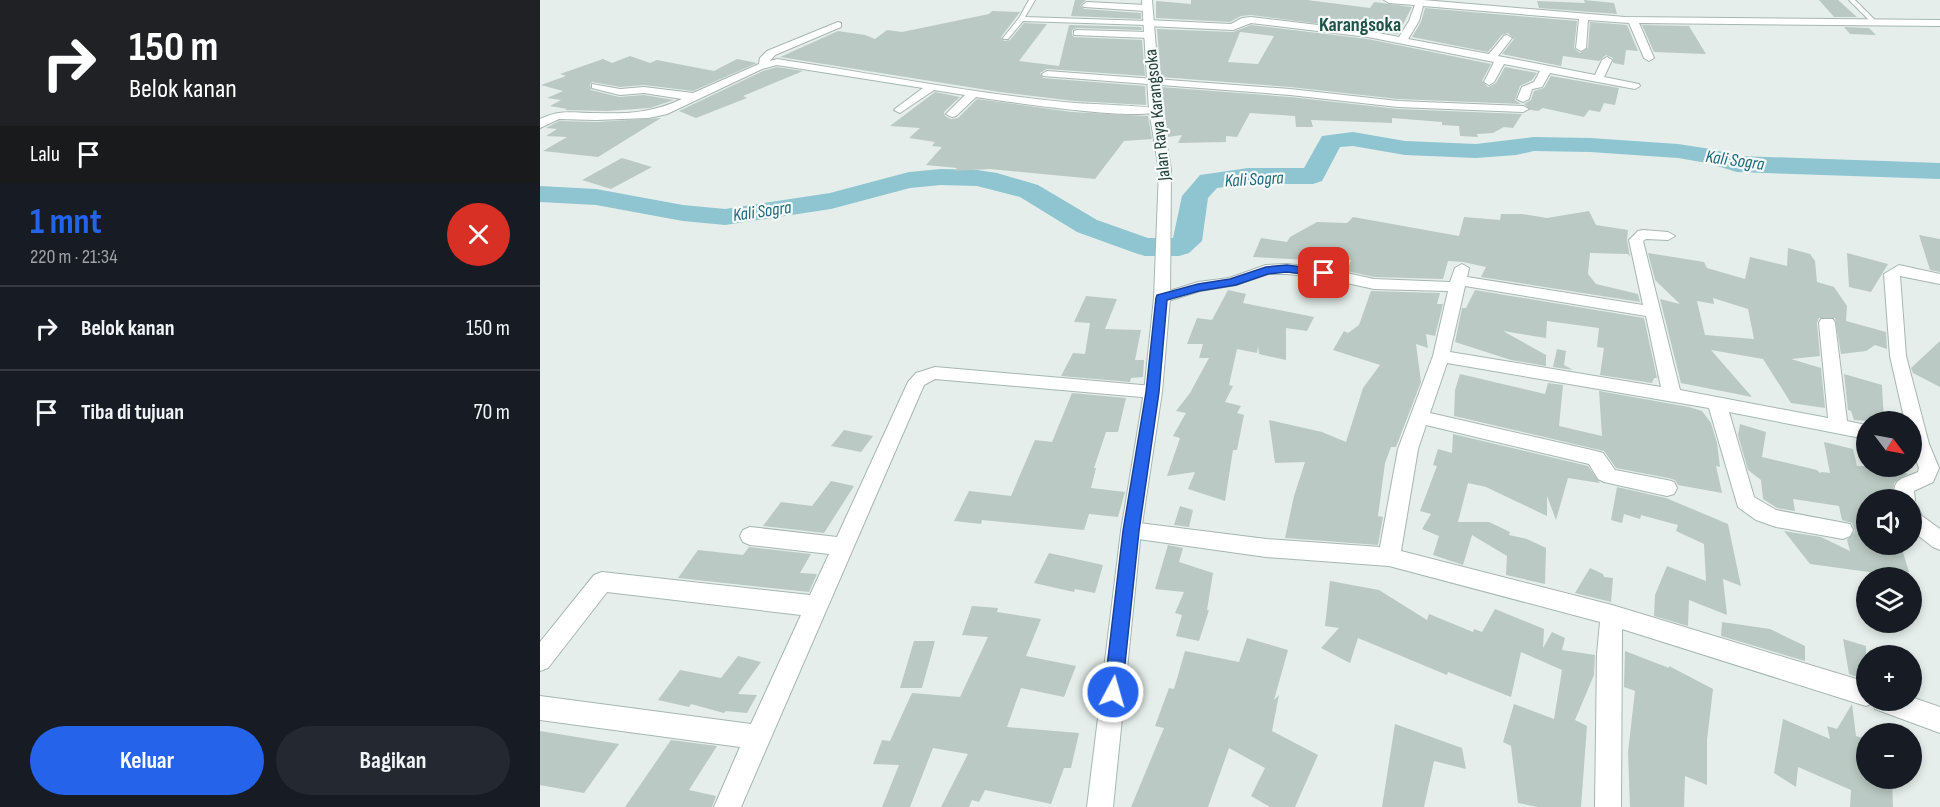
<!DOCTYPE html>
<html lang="id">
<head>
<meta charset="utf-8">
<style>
	body { margin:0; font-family:"Sofia Sans Condensed",sans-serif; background:#242831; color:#f1f3f6; height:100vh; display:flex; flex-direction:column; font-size:22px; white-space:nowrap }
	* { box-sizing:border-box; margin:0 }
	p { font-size:20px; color:#9ea1a6 }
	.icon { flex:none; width:33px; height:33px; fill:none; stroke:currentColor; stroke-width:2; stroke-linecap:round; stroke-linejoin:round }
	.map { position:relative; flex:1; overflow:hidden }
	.drawer { display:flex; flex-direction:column; background:#171b24; width:540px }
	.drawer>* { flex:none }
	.guide { background:#202124; color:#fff; overflow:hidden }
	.needle { width:39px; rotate:122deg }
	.fabs { position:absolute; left:1316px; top:411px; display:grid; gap:12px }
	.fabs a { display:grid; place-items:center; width:66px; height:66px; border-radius:50%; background:#171b24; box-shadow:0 3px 9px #0003; font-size:30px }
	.pin { position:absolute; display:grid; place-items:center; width:51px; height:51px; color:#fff; margin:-26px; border-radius:12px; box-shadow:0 3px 9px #0006 }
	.me { position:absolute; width:66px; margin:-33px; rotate:6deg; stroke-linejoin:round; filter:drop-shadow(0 0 4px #0008) }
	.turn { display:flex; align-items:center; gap:21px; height:126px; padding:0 30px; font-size:27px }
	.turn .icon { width:78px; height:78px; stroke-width:2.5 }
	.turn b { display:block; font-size:42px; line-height:51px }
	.then { display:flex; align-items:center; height:57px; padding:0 30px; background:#0003; gap:12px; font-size:22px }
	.round { display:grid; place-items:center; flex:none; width:63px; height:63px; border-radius:32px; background:#242831 }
	.head { display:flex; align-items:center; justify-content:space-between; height:102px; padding:0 30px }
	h1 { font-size:36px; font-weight:700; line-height:45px; color:#2563eb }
	.primary-button { display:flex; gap:12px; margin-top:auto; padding:12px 30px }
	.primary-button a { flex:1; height:69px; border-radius:36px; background:#2563eb; color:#fff; font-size:24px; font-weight:700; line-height:69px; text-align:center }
	.primary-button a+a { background:#242831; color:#f1f3f6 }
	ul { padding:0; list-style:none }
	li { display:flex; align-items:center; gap:18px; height:84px; padding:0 30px; border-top:2px solid #363941 }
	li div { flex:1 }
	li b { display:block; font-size:22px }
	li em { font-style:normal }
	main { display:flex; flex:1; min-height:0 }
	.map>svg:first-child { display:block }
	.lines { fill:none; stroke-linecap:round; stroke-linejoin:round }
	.river { fill:#8ec5d1; fill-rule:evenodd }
	.building { fill:#bac9c3; fill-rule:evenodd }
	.lane-casing { stroke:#a7b6b1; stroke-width:2 }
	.street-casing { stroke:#a7b6b1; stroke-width:2 }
	.secondary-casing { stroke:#a3b9b2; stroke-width:2 }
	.lane { fill:#fff; fill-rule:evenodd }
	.street { fill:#fff; fill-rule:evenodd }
	.secondary { fill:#fff; fill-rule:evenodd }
	.route { fill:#2563eb; stroke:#184099; stroke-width:1.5 }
	.labels { text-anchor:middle; stroke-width:4.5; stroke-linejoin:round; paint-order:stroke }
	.far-street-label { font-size:18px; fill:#244039; stroke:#f5faf8 }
	.far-water-label { font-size:18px; font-style:italic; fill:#1e697b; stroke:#f5faf8 }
	.far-quarter-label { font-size:20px; font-weight:bold; fill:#205247; stroke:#f5faf8 }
</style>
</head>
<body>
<main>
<section class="drawer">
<div class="guide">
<div class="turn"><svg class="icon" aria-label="right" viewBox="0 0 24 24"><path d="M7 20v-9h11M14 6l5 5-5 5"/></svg><div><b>150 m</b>Belok kanan</div></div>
<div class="then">Lalu<svg class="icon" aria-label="arrive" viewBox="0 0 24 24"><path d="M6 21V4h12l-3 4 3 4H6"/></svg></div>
</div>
<div class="head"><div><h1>1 mnt</h1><p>220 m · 21:34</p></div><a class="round" style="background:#d93025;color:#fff"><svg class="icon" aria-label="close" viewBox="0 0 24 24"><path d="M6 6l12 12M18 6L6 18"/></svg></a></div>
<ul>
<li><svg class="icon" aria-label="right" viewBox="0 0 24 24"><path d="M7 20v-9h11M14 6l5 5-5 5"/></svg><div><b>Belok kanan</b></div><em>150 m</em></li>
<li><svg class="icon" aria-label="arrive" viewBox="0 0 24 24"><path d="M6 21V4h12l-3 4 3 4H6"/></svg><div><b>Tiba di tujuan</b></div><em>70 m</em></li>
</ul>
<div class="primary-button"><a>Keluar</a><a>Bagikan</a></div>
</section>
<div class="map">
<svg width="1400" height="807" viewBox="0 0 1400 807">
	<rect width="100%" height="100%" fill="#e5eeea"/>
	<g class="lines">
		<!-- river -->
		<path class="river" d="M813,132l52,9 71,3 58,-7 56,1 88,6 33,5 28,7 201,7v16l-203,-7 -30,-9 -29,-5 -88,-6 -56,-1 -18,4 -40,3 -71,-3 -52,-9 -13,1 -18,34 -9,3h-65l-31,4 -9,10 -6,43 -13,12 -10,3h-34l-10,-3 -58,-21 -57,-35 -43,-11 -36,-1 -31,3 -79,21 -106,16 -42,-4 -87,-16 -56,-3v-16l56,3 87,16 42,4 105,-16 79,-21 32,-3 36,1 20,3 41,12 59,35 51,18h25l9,-42 18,-21 48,-7h56l18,-32z"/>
	</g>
	<!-- building -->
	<path class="building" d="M535,0h11l-6,5 4,4 57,4v6l-70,-3z
		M651,0h116l63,8 4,-6 38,5 -14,27 -147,-19 -10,1 -11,6 -74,-4v-17l35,3z
		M1044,0l30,3 3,11 -78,-6 -2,-7 48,2z
		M1279,0h19l19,17h-23z
		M885,8l152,13 -3,27 6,5 8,-5 2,-26 37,3 11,26 -12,-1 -2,15 -11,-2v-5l-7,-3 -7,6 -36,-5 -2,10 -59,-12 12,-15 -6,-6 -6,2 -14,17 -76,-15 9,-15z
		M452,11l28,1 -19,25 3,4 6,-1 14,-17 23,1 -28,37 40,5 10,-41 72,2 1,3 -65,-2 -5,2v5l2,2 68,3 3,36 -98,-7 -7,4 3,5 102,8 1,19 -71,-4 -75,-9 -220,-35 58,-26 27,4 10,4 12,-9 15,2 87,-18z
		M711,25l117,14 123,25 -9,17 6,6 8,-4 9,-16 32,6 -5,7 -12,6 -5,14 6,4 -123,-5 -108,-12 -129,-10 -4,-48 76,3zM700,32l34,4 -16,28 -30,-2z
		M1102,25l47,1 17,28 -52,-2z
		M1304,27l25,1 7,7 -26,-1z
		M90,56l20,7 7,-3 57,11 23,-12 20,4 -64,28 -49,-6 -24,2 -28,-5 -2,2 1,6 28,7 25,-2 30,5 -24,8 -43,3 -42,-1 2,-1 -17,-3 11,-6 -14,-2 16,-7 -22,-6 25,-9 -6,-2 43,-15 9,4z
		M237,67l26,4 -60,25 4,2 -51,20 -17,-7 84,-40z
		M1011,76l68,12 -4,17 -11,-2 -4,9 -11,-2 -5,7 -41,-9 -5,3 -7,-1 -7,-6 7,-4 3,-9 10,-3z
		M621,87l129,10 108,12 124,5 -9,14 -9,-1 -11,6 -16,1 1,3 -18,-1 -1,-10 -17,-1v-3l-50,-4v5l-81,-3 2,7h-17l-1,-11 -45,-3 -13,24 -11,-1v6l-48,1 4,-8 -14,2z
		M395,92l25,5 -16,15 1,4 6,3 7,-1 19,-19 95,13 76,4 4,23 -28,2 -29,38 -105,-10 -36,2 3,-3 -31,-3 16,-18 -10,-1 3,-4 -26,-4 11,-10 -30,-2z
		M121,118l-63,39 -55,-6 24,-14 -21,-1 11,-7 -11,-1 13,-7 37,1z
		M82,158l30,9 -41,22 -29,-9z
		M1049,211l7,14 32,5 -1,10 3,17 -2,-3 -38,-1 -2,21 8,10 42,10 2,8 -159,-25 5,-10 -23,-5 -15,-1 -5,18 -69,-2 -27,-6 4,-11 -31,-3 -5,8 -6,-5 -56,-3 8,-19 26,4 3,-5 27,-15 30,1 6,-6 106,19 5,-19 36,3 1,-6h21l25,4z
		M1379,235l21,4v33l-10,-2z
		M1248,248l22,6 5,7 2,21 17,5 13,19 -1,15 40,11 1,17 -12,-4 -9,6 -25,3 -6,-36h-16l-2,5 3,33 -29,3 30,9 4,40 -34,-5 -28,-44 -52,-9 41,47 -71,-14 -21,-84 20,5 -25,-24 -7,-27 56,9 3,6 38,11 5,-22 37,9zM1173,298l35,11 6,30 -49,-4 -8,-34 17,3z
		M1307,253l41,11 -17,28 -22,-5z
		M688,290l18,4 -3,9 71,14 -7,14 -21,-3v32l-27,-6 -1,-8 -1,7 -20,-4 -8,36 4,1 -8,16 16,4 -4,7 7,2 -7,35h-4l-8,51 -37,-12 7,-17 -28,4 13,-38 -7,-2 13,-23 -10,-2 14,-18 19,-35h-10l4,-14h-16l10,-26 15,2z
		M935,290l169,28 13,60h-3l-2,5 -52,-8 4,-27 -7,-1 2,-19 -52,-7 -1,17 -43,-7 43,24v11l-35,-6 -56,-18 7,-34h4z
		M831,291l69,2 -3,11h6l-8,32 -9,-2 2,14 -12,-4 5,38 -25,65h-5l-6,16 -7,53 5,1 -5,28 -93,-7 9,-42 11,-34 -30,1 -6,-43 53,12 24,10 17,-54 17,-23 -47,-15 11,-19 4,2 11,-8z
		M546,296l31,3 -12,30 36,1 -6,30h9l-1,17 -12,1 -1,4 -69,-6 12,-23 12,1 5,-31 -16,-1z
		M1400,341v46l-27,-14 -2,-5z
		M1017,349l9,2 -2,14 9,5 -20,-3z
		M920,374l85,20 3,-11 15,2 -4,41 43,10 -3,-45 90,16 13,4 9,12 6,20 3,24 -4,-1 6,27 -44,-8 -3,-5 -7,-2 -52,-10 -12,-17 -150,-35 1,-26z
		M1304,374l38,11 2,37 -30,-2 -3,-9 -3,-1z
		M532,393l54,5 -8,34h-12l-12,36h2l-5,20 34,4 -7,25 -29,-3 -5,16 -102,-10 -1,4 -27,-3 15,-30 42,5 24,-56 17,2z
		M1200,424l26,8 -4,25 55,13 3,3 2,-1 8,1 -6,-31 29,7 4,17h33l18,8 -14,9 -1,17h-27v44h14l22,5 7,23h-17l-1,3 -81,-11 -26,-33 37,6 29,14 -3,-11 8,-9 -3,-8 -10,-3 -3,-14 -46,-7 2,12 -18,-3 -14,-9 -2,-19 -13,-10 -10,-35z
		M304,430l29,6 -12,16 -30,-6z
		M913,434l135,32 12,17 -32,-5 -12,42 -9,-24v20l-61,-29 -18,-4 -10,39h31l21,10 -1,3 18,4 19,9 -1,36 -39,-9 1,-19 -35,-21 -9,30 -30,-10 6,-19 -17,-7 9,-15 -11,-3 17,-45 -4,-1 5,-16 14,4z
		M291,481l23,5 -30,47 -61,-7 18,-24 31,4z
		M1077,487l49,11 62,26 13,62 -18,-7 4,36 -38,-15 -1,26 -34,-10 1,-21 12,-29 39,15 -2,-37 -28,-13 2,-6 -37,-10 -1,4 -16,-5 -2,9 -11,-3z
		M640,506l13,4 -4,17 -15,-2z
		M628,545l15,3 -4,14 34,11 -6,37h2l-10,31 -23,-5 6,-21 -7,-2 9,-21 -29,-3z
		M209,547l62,7 -11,19 17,1 -8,18 -131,-14 20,-28 45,5z
		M509,553l54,12 -8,28 -20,-4 -1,3 -40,-9z
		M1050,568l13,6 1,3 9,1 -2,24 -36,-9z
		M790,581l49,9 48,30 2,-6 44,18 1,-3 8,3 13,-23 49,20 -1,19 9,-16 13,6 -3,12 33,5 -1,20 -19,45 12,6 -6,81h-43l-20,-4 -7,-57 -8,-4 11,-38 40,15 8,-49 -41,-18 -10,45 -63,-25 -1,3 -89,-37 -8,25 -29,-15 18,-20 -14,-2z
		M432,606l26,2 -1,4 44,7 -15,37 50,10 -12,31 -43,-9 -14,39 72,6 -8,35h-7l-13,36 -66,-14 -6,12 -7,-2 -3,7h-28l27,-53 -35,-6 -23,59h-28l17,-42 -26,-1 9,-24 8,1 22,-48 48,4 28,-60 -26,-2z
		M1182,622l48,7 35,17v15l-84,-25z
		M707,638l41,12 -14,50 5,-5 -7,36 46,24 -23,52h-25l-19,-11 14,-28 -36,-20 -21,59h-77l33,-79 -9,-2 14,-38 5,1 11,-38 54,11z
		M1303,639l23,7v34l-17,-6z
		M374,641h21l-13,47h-22z
		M1085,651l44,17v-2l44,23 -6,51v45l-22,-9 -1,31h-54l-2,-55 7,-61 -11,-4z
		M198,656l23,6 -23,32 19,1 -10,18 -21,-2 -2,2 -33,-9 -2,3 -31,-7 22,-30 41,8z
		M1312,704l4,32 10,3v39h26l1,29h-43l1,-17 -53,-23 -2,20 -22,-14 9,-54 47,20 -3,-13 10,3z
		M855,724l67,24 4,21 -32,-8 -10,46h-42z
		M0,731l79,13 -35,49 -44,-8z
		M131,740l46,6 -28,44 27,6 -4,11h-87z"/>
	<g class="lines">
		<!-- lane casing -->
		<g class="lane-casing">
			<path id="lane" d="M489,0h6l-10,17 122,4 3,2 -3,2 -124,-4 -15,18h-4l-1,-1 16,-20z
				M1309,0h6l22,22v2h-4z"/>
		</g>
		<!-- street casing -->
		<g class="street-casing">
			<path id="street" d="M844,0h39l202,17 315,3v6l-301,-3 15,35 -5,3 -5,-3 -15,-35 -41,-3 -2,28 -5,3 -5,-3 3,-29 -156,-13 -4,15 -11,18 81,15 15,-18 3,-1 5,3 -14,18 97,19 7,-15 5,-3 5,3 -8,17 35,7 1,2 -5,3 -85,-16 -8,14 -10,2 -3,10 -6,3 -6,-3 5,-12 12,-5 6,-11 -36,-7 -10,18 -5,3 -5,-3 10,-20 -126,-25 -117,-14 -18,7 -86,-4 -5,-3 5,-3 84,4 11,-6 9,-1 117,14 31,6 10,-16 6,-16 -26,-2z
				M547,2l59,3 5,3 -5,3 -62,-4 -2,-2z
				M298,22l3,1v4l-66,28 -5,6 7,-2c99,15 198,35 298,44 13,1 82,3 86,7 -16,13 -158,-9 -185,-13l-20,19 -4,1 -6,-3 19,-19 -31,-5 -34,23 -6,-3 2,-2 27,-20 -146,-23 -15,4 -95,45 -18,4 -53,2 -37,-1 -19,9v-9c20,-10 33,-6 55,-6 33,1 57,0 87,-14l-38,-6 -24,2 -28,-7v-4l28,5 24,-2 49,6 66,-29 1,-6 7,-7z
				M537,30l71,2 5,3 -5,3 -74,-3v-4z
				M507,71l243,18 108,12 125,5 6,3 -6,3 -125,-5 -108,-12 -247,-19 -1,-2z
				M1103,230l25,2 7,4 -7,4 -22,-1 -3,2 37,149 148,28 -9,-95 2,-4h12l2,4 12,98 19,4v14l-137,-27 25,85 22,13 74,14 3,6 -3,6 -7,3 -67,-12 -20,-7 -18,-13 -29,-99 -262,-45 -17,50 166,38 7,2 12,17 52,10 7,2 3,6 -3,6 -7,2 -63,-14 -6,-3 -9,-15 -163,-39 -8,24 -17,102 211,54 254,77v18h45v-3l29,10v26l-65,-24 -2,-6 -7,3 -244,-77 -1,178h-26l2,-153 3,-32 -211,-56 -123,-9 -142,-20 -3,-6 3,-6 7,-3 135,17 114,8 18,-98 35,-93 15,-65 -74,-2 -50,-11 -37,-4h-19l-32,11 -36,6 -38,12 -6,-2 -2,-3 2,-3 42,-13 31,-4 37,-13 21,-1 37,4 50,11 76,3 5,-14 7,-4 7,4 -2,9 176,28 -14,-65 9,-9zM925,286l181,30 15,71 -211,-35z
				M1359,265l41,9v10l-40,-8 6,80 23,88 10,24 -6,14 -19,9 1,9 -3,5 6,2 4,9 18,13v21l-7,-3 -22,-17v-30h-16c-3,-22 5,-20 23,-28l1,-4 -8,-23v-23h-6l-15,-66 -6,-82z
				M395,367l218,19 6,2 3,4 -3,4 -6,2 -218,-19 -11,6 -183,422h-27l26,-60 -200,-27v-24l211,28 50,-109 -194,-23 -59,76 -8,3v-29l54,-67 8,-3 208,23 19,-41 -79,-9 -7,-3 -3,-6 3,-6 7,-3 87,10 71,-155 8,-9z"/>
		</g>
		<!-- secondary casing -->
		<g class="secondary-casing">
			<path id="secondary" d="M602,0h10l9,110 10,60 -1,128 -8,94 -21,139 -28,276h-26l34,-276 23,-139 10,-94 5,-128 -10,-60z"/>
		</g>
		<!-- lane -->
		<use href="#lane" class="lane"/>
		<!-- street -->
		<use href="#street" class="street"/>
		<!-- secondary -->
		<use href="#secondary" class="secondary"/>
	</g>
	<!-- route -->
	<path class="route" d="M747,265l37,5 6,3 -6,4 -37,-5 -19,2 -32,11 -37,6 -32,9 -8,92 -20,139 -17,161 -2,6 -7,3 -6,-3 -3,-6 19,-161 23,-139 10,-94 1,-3 41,-11 32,-5 36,-12z"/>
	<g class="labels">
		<!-- far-street labels -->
		<g class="far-street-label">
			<text transform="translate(617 115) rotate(-96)" y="6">Jalan Raya Karangsoka</text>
		</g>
		<!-- far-water labels -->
		<g class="far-water-label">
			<text transform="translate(1195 160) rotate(8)" y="6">Kali Sogra</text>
			<text transform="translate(714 179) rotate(-3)" y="6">Kali Sogra</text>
			<text transform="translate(222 211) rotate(-8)" y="6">Kali Sogra</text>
		</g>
		<!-- far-quarter labels -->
		<g class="far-quarter-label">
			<text x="820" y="31">Karangsoka</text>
		</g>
	</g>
</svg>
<div class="fabs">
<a><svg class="needle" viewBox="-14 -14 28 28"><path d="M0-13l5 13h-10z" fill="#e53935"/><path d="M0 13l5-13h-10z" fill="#9ea1a6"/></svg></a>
<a><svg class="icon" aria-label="sound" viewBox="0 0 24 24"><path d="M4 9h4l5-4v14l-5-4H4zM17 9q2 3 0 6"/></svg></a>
<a><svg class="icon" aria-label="layers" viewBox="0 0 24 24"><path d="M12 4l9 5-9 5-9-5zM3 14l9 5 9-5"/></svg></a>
<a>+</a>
<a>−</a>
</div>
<div class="pin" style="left:784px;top:273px;background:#d93025"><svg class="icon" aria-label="arrive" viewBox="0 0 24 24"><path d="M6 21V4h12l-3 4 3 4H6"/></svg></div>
<svg class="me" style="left:573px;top:692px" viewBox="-20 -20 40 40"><circle r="17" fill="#2563eb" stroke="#fff" stroke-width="3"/><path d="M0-11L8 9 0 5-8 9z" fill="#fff"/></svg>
</div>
</main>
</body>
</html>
